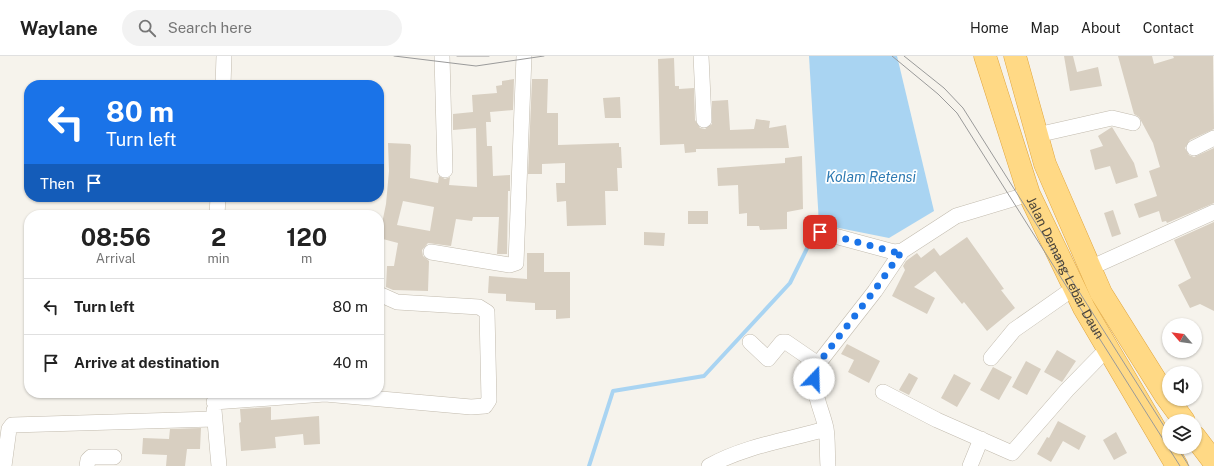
<!DOCTYPE html>
<html lang="en">
<head>
<meta charset="utf-8">
<style>
	body { margin:0; font-family:"Public Sans",sans-serif; background:#f2f2f2; color:#222; height:100vh; display:flex; flex-direction:column; font-size:15px; white-space:nowrap }
	* { box-sizing:border-box; margin:0 }
	p { font-size:13px; color:#767676 }
	.icon { flex:none; width:22px; height:22px; fill:none; stroke:currentColor; stroke-width:2; stroke-linecap:round; stroke-linejoin:round }
	.map { position:relative; flex:1; overflow:hidden }
	.drawer { position:absolute; left:24px; top:154px; width:360px; height:188px; display:flex; flex-direction:column; background:#fff; border-radius:16px; box-shadow:0 1px 3px #0004 }
	.drawer>* { flex:none }
	.top-card { position:absolute; left:24px; top:24px; width:360px; height:122px; border-radius:16px; box-shadow:0 1px 3px #0004; background:#1a73e8; color:#fff; overflow:hidden }
	.needle { width:26px; rotate:298deg }
	.fabs { position:absolute; left:1162px; top:262px; display:grid; gap:8px }
	.fabs a { display:grid; place-items:center; width:40px; height:40px; border-radius:50%; background:#fff; box-shadow:0 1px 3px #0004; font-size:20px }
	.pin { position:absolute; display:grid; place-items:center; width:34px; height:34px; color:#fff; margin:-17px; border-radius:8px; box-shadow:0 2px 6px #0006 }
	.me { position:absolute; width:44px; margin:-22px; rotate:21deg; stroke-linejoin:round; filter:drop-shadow(0 0 3px #0008) }
	.turn { display:flex; align-items:center; gap:14px; height:84px; padding:0 16px; font-size:18px }
	.turn .icon { width:52px; height:52px; stroke-width:2.5 }
	.turn b { display:block; font-size:28px; line-height:34px }
	.then { display:flex; align-items:center; height:38px; padding:0 16px; background:#0003; gap:8px; font-size:15px }
	.eta { display:flex; justify-content:space-evenly; align-items:center; height:68px; text-align:center }
	.eta b { font-size:24px; font-weight:700; line-height:28px }
	ul { padding:0; list-style:none }
	li { display:flex; align-items:center; gap:12px; height:56px; padding:0 16px; border-top:1px solid #e0e0e0 }
	li div { flex:1 }
	li b { display:block; font-size:15px }
	li em { font-style:normal }
	header { display:flex; align-items:center; gap:24px; box-sizing:border-box; height:56px; padding:0 20px; background:#fff; border-bottom:1px solid #e0e0e0 }
	header strong { font-size:19px }
	nav { display:flex; gap:22px; margin-inline-start:auto; font-size:14px }
	.search { width:280px; height:36px; background:#f2f2f2; display:flex; align-items:center; gap:10px; box-sizing:border-box; padding:0 14px; border-radius:22px; color:#767676; font-size:15px }
	.map>svg:first-child { display:block }
	.water { fill:#a9d4f2 }
	.lines { fill:none; stroke-linecap:round; stroke-linejoin:round }
	.stream { stroke:#a9d4f2; stroke-width:4 }
	.building { fill:#d8cfc1; fill-rule:evenodd }
	.minor-casing { stroke:#c2bbae; stroke-width:16 }
	.trunk-casing { stroke:#e0a43c; stroke-width:23 }
	.minor { stroke:#fff; stroke-width:15 }
	.trunk { stroke:#ffd985; stroke-width:22 }
	.tram { stroke:#9a9a9a; stroke-width:1 }
	.route { stroke:#1a73e8; stroke-width:7; stroke-dasharray:0 12.6 }
	.labels { text-anchor:middle; stroke-width:3.5; stroke-linejoin:round; paint-order:stroke }
	.street-label { font-size:13px; fill:#4b4439; stroke:#fff }
	.water-label { font-size:14px; font-style:italic; fill:#2e7ab2; stroke:#fff }
</style>
</head>
<body>
<header>
<strong>Waylane</strong>
<div class="search"><svg class="icon" aria-label="search" viewBox="0 0 24 24"><circle cx="10" cy="10" r="6"/><path d="M15 15l6 6"/></svg>Search here</div>
<nav><a>Home</a><a>Map</a><a>About</a><a>Contact</a></nav>
</header>
<div class="map">
<svg width="1214" height="410" viewBox="0 0 1214 410">
	<rect width="100%" height="100%" fill="#f6f3ec"/>
	<!-- water -->
	<path class="water" d="M809,0h88l37,155 -45,27 -70,-14z"/>
	<g class="lines">
		<!-- stream -->
		<path class="stream" d="M589,410l24,-75 91,-15 86,-93 29,-59"/>
	</g>
	<!-- building -->
	<path class="building" d="M1064,0h9l4,16 21,-5 4,19 -32,5z
		M1118,0h34l2,8 20,-6 -1,-2h40l1,73 -24,11 -5,8 4,7 5,2 20,-9v55l-47,20 -1,-2 -4,1 -3,-11 -20,7 -5,-14 23,-8 -8,-25 11,-4 -7,-24 -14,-26 -5,-3z
		M674,2l1,28h4v3l15,-1 1,32 5,8 5,1 7,-5v-23l16,-1 2,30 24,-1 2,-10 14,2 -1,7 17,-3 3,23 -93,1v3l-11,1 -1,-9 -24,1 -2,-86z
		M514,23l-1,31 -23,2 1,10h-5l1,24h5l1,30 17,-1v16h-2l-1,63h-10l2,-37h-26l-1,4 -16,-2 -5,27 -23,-3 -6,7 1,6 6,5 -1,30 -35,-1 -7,-3 1,-21h7l4,-23 -19,-5 7,-34 3,-33 -1,-28 22,1 1,2 -1,32 28,5 1,-7 6,3 5,-2 -1,8 28,2 -1,-59 -23,2v-16l20,-2 -1,-17 25,-2 -1,-7 6,-1v-4zM403,145l31,6 -4,24 -33,-6z
		M532,23h16l-1,34h11v32l61,-2v4h2l1,21h-5l1,23h-13l1,34 -39,1 -1,-25 -9,1 -1,-19h9v-20l-23,1v10h-14z
		M620,41l1,21h-16l-2,-20z
		M1112,71l22,36 4,14 -22,7 -6,-18 -15,4 -5,-20 13,-4 -5,-10z
		M802,100l1,53 -16,3v17l-27,1 -1,-4h-12v-13l-8,1 -1,-29 -20,1 -1,-18 68,-5v-5z
		M1113,154l8,24 -9,3 -8,-24z
		M688,155h20v13h-20z
		M1214,166v89l-14,-7 -10,4 -12,-23 13,-7 -17,-38z
		M644,176l21,1 -1,13 -20,-1z
		M967,181l37,52 -3,1 14,18 -28,23 -23,-29 -2,2 -27,-33 -21,16 21,11 -8,16 -35,-18 13,-26 -2,-4 3,-5 11,-8 4,5 13,-10 6,8z
		M527,197h17v19h26v46l-14,1v-9h-21v-7l-29,-2v-7l-18,-1 1,-17 38,3z
		M847,288l33,17 -11,22 -21,-11 6,-12 -13,-6z
		M1057,294l19,11 -14,21 -18,-10z
		M1026,305l15,8 -14,26 -15,-8z
		M993,311l19,10 -13,23 -19,-10z
		M909,317l9,5 -9,17 -10,-5z
		M954,318l17,9 -14,24 -16,-9z
		M271,351v13l48,-4 1,28 -16,1 -1,-11 -28,3 1,11 -35,3 -2,-28 2,-1 -1,-13z
		M1058,365l28,15 -7,14 -16,-9 -12,21 -14,-8 10,-17 2,1z
		M201,372l-1,21h-13l-2,17h-19l1,-11 -25,-1 1,-16 26,1 1,-10z
		M1116,376l11,21 -13,7 -11,-20z"/>
	<g class="lines">
		<!-- minor casing -->
		<g class="minor-casing">
			<path id="minor" d="M442,0l3,114
				M701,0l3,64
				M223,29l1,-29
				M1037,79l75,-17 21,5
				M1194,92l20,-10
				M217,159l1,-18
				M820,176l74,20 8,-1 54,-35 73,-22
				M431,196l79,13 6,-2 8,-207
				M1090,212l124,-56
				M750,286l18,17 14,-17h4l32,22
				M991,302l23,-28 60,-42
				M883,336l54,28 75,33 55,-63 41,-42
				M214,346l111,-8 146,13 14,-1 4,-6 -2,-88 -8,-5 -82,-5 -18,-8
				M214,354l5,56
				M4,410l5,-37 3,-4 202,-6
				M87,410l1,-6 3,-3h23
				M709,410c36,-20 78,-26 117,-37
				M828,410c-1,-12 0,-26 -2,-38 -6,-25 -16,-37 -8,-64l57,-73 27,-40
				M970,410l11,-27"/>
		</g>
		<!-- trunk casing -->
		<g class="trunk-casing">
			<g id="trunk">
				<path id="s1" d="M985,0l44,138 55,114 93,158"/>
				<path d="M1015,0l30,108 56,129 64,102 19,26"/>
				<path d="M1195,381l19,25"/>
			</g>
		</g>
		<!-- minor -->
		<use href="#minor" class="minor"/>
		<!-- trunk -->
		<use href="#trunk" class="trunk"/>
		<!-- tram -->
		<path class="tram" d="M394,0l82,10 68,-10
			M457,0h32
			M892,0l46,38 19,19 223,353
			M904,0l40,32 19,20 206,326
			M1177,391l12,19"/>
	</g>
	<g class="lines">
		<!-- route -->
		<path class="route" d="M814,323l7,-19 53,-69 28,-40 -8,1 -74,-20"/>
	</g>
	<g class="labels">
		<!-- street labels -->
		<g class="street-label">
			<text dy="5" stroke="none"><textPath href="#s1" startOffset="227">Jalan Demang Lebar Daun</textPath></text>
		</g>
		<!-- water labels -->
		<g class="water-label">
			<text x="871" y="126">Kolam Retensi</text>
		</g>
	</g>
</svg>
<div class="fabs">
<a><svg class="needle" viewBox="-14 -14 28 28"><path d="M0-13l5 13h-10z" fill="#e53935"/><path d="M0 13l5-13h-10z" fill="#767676"/></svg></a>
<a><svg class="icon" aria-label="sound" viewBox="0 0 24 24"><path d="M4 9h4l5-4v14l-5-4H4zM17 9q2 3 0 6"/></svg></a>
<a><svg class="icon" aria-label="layers" viewBox="0 0 24 24"><path d="M12 4l9 5-9 5-9-5zM3 14l9 5 9-5"/></svg></a>
</div>
<div class="pin" style="left:820px;top:176px;background:#d93025"><svg class="icon" aria-label="arrive" viewBox="0 0 24 24"><path d="M6 21V4h12l-3 4 3 4H6"/></svg></div>
<svg class="me" style="left:814px;top:323px" viewBox="-20 -20 40 40"><circle r="19" fill="#fff"/><path d="M0-13L10 11 0 6-10 11z" fill="#1a73e8"/></svg>
<div class="top-card">
<div class="turn"><svg class="icon" aria-label="left" viewBox="0 0 24 24"><path d="M17 20v-9H6M10 6l-5 5 5 5"/></svg><div><b>80 m</b>Turn left</div></div>
<div class="then">Then<svg class="icon" aria-label="arrive" viewBox="0 0 24 24"><path d="M6 21V4h12l-3 4 3 4H6"/></svg></div>
</div>
<section class="drawer">
<div class="eta">
<div><b>08:56</b><p>Arrival</p></div>
<div><b>2</b><p>min</p></div>
<div><b>120</b><p>m</p></div>
</div>
<ul>
<li><svg class="icon" aria-label="left" viewBox="0 0 24 24"><path d="M17 20v-9H6M10 6l-5 5 5 5"/></svg><div><b>Turn left</b></div><em>80 m</em></li>
<li><svg class="icon" aria-label="arrive" viewBox="0 0 24 24"><path d="M6 21V4h12l-3 4 3 4H6"/></svg><div><b>Arrive at destination</b></div><em>40 m</em></li>
</ul>
</section>
</div>
</body>
</html>
